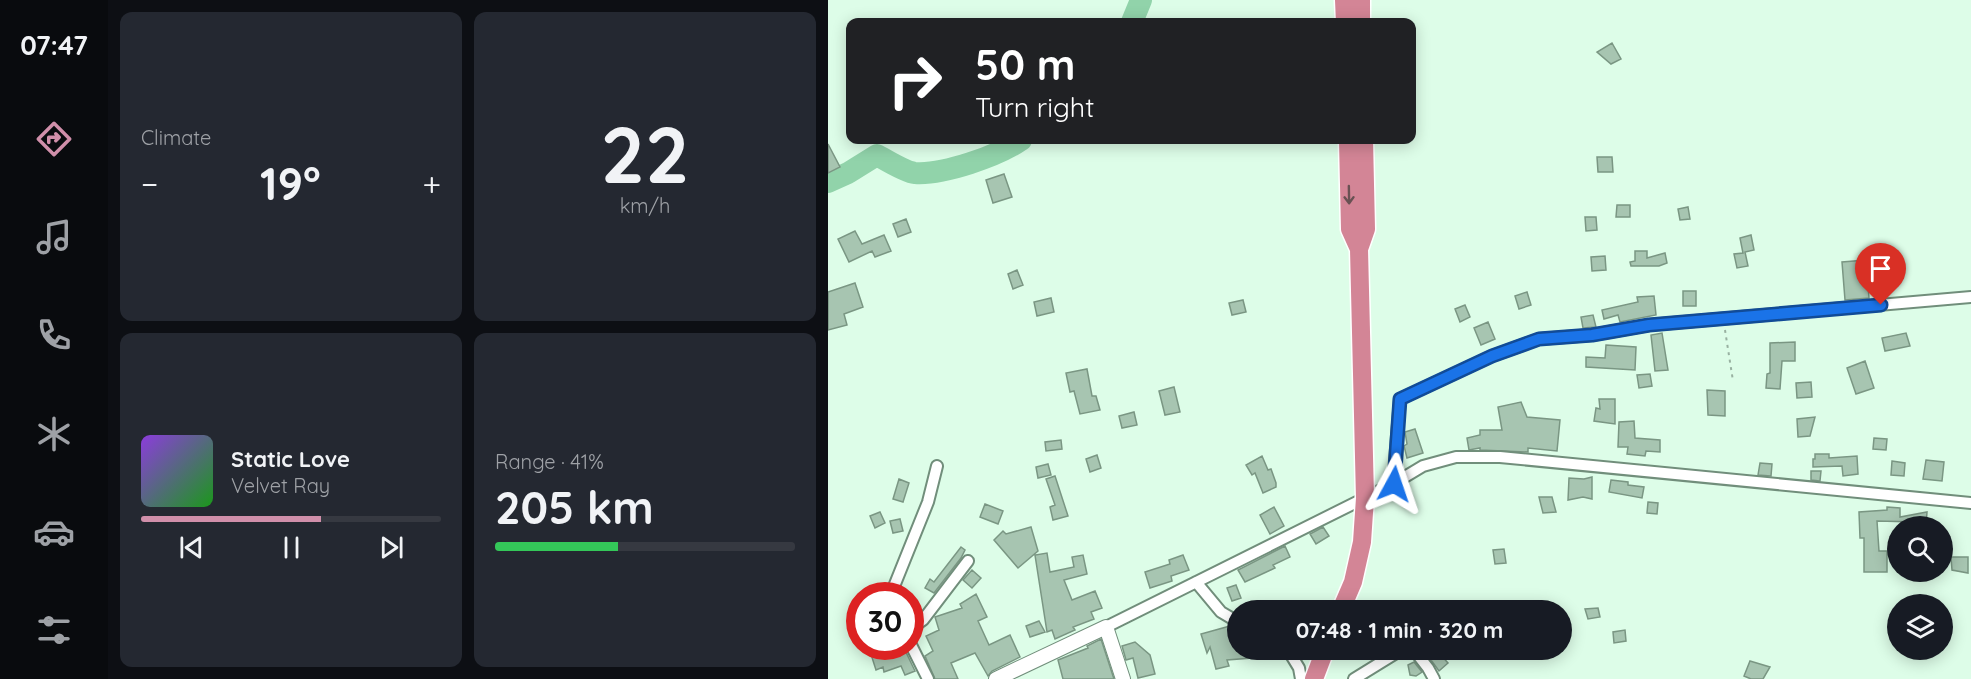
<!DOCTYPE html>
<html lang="en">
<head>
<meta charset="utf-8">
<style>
	:root { --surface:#171b24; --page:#242831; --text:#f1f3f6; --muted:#9ea1a6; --line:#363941; --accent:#d08faa }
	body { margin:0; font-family:Quicksand,sans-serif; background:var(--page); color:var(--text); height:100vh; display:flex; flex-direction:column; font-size:22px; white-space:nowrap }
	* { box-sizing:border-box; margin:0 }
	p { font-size:20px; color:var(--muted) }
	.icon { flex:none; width:33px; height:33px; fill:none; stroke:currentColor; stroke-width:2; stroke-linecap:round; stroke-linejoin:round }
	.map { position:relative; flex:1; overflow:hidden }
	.panel { display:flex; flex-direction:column; gap:12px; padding:12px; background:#0d0f14; width:720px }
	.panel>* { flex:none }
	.banner { position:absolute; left:18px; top:18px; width:570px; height:126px; border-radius:12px; box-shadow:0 3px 15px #0003; background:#202124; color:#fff; overflow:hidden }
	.tools { position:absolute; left:1059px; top:516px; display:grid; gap:12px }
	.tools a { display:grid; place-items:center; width:66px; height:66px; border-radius:50%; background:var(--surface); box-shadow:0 3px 15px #0003; font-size:30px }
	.speed { position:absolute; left:18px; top:582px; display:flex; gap:12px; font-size:30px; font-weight:700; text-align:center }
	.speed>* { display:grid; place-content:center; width:78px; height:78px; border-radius:50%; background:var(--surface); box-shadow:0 3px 15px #0003; line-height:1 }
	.speed .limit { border:9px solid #d22; background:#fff; color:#111 }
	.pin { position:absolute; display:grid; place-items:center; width:51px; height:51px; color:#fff; margin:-62px -26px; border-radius:50% 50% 50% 0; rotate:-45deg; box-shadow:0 0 6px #0007 }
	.pin .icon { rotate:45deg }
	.me { position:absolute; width:66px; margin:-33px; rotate:5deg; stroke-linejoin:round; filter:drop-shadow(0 0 4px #0008) }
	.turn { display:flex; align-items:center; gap:21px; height:126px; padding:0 30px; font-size:27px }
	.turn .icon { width:78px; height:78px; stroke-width:2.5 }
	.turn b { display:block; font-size:42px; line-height:51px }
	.big { font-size:45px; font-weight:800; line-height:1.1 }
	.panel .widget { flex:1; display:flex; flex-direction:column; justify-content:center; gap:9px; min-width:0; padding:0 21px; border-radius:12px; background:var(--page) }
	.panel .dial { align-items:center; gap:0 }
	.dial b { font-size:78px; line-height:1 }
	.song { display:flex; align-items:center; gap:18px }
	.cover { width:72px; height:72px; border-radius:9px; background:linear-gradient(135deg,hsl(270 70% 55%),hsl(120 70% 35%)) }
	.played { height:6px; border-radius:3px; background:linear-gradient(90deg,var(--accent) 60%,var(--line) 60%) }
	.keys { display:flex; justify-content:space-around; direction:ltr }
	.heat { display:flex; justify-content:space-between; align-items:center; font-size:33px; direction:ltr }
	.charge { height:9px; border-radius:4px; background:linear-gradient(90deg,#34c759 41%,var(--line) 0) }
	.panel .tiles { flex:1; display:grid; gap:12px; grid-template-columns:repeat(2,1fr) }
	.trip { position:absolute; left:399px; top:600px; width:345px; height:60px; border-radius:30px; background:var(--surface); box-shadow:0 3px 15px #0003; font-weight:800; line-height:60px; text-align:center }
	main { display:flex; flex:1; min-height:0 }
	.tab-bar { display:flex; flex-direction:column; width:108px; justify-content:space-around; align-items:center; background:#090b0e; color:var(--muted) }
	.tab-bar .icon { width:42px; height:42px }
	.tab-bar .active { color:var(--accent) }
	.tab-bar b { font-size:27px; color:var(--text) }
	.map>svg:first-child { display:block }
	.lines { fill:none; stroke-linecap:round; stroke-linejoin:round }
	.river { stroke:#91d3aa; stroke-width:22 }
	.building { fill:#a7c5b1; stroke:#7a9683; stroke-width:1.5 }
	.street-casing { stroke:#718e7b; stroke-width:14 }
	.secondary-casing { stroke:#718e7b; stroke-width:16 }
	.highway-casing { stroke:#fff; stroke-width:21 }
	.path { stroke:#98b1a1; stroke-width:2; stroke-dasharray:3 4.5; stroke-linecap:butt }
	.street { stroke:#fff; stroke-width:10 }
	.secondary { stroke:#fff; stroke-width:14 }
	.highway { stroke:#d38596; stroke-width:18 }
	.oneway { stroke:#695153 }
	.route-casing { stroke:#114b97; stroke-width:15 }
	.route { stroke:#1a73e8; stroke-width:10 }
</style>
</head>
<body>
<main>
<nav class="tab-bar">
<b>07:47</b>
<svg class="icon active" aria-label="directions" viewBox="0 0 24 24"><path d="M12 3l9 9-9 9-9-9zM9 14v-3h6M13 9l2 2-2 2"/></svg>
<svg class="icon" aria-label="music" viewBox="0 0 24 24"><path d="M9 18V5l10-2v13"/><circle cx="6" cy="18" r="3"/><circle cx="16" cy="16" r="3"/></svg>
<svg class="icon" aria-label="phone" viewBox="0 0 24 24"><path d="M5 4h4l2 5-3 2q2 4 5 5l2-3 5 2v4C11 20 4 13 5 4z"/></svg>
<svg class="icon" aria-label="climate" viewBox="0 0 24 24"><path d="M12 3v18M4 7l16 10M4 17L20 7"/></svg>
<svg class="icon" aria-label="car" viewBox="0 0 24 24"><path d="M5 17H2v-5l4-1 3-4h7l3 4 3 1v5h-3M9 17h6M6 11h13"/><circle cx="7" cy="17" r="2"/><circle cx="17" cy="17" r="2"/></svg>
<svg class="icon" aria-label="filters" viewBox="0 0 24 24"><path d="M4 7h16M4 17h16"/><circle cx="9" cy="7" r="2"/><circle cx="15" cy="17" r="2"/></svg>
</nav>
<section class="panel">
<div class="tiles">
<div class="widget"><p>Climate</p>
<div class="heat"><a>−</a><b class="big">19°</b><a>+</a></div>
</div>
<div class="widget dial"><b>22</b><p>km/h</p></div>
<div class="widget">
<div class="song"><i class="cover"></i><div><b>Static Love</b><p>Velvet Ray</p></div></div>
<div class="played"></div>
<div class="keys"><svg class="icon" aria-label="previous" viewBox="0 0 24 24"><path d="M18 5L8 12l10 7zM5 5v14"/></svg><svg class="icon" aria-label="pause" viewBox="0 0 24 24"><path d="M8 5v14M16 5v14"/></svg><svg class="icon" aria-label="next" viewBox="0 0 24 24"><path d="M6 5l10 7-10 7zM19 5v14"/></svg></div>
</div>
<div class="widget"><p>Range · 41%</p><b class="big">205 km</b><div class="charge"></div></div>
</div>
</section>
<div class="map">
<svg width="1143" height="679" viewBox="0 0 1143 679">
	<rect width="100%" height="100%" fill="#ddfde8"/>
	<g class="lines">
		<path class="river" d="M304,22L313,0
			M0,182L20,173L49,155C58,160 77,172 87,173C115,175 170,156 193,140"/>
	</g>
	<path class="building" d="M784,43L793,59L783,64L769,52Z
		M0,144L12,167L0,173Z
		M769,157H784L785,172H770Z
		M176,174L184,197L165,203L158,180Z
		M789,205H802V217H788Z
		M860,207L862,219L852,220L850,209Z
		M757,217H768L769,230L758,231Z
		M78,219L83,232L70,237L65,224Z
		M27,231L34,244L56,235L63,251L47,257L44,251L21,262L10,239Z
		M923,235L926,250L917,252L920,266L909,268L906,254L915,253L912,238Z
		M807,251H819V258L837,253L839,263L831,266H803L802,262L807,261Z
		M777,256L778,270L764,271L763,257Z
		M1038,260L1041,298L1017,300L1014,262Z
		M189,270L195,285L185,289L180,274Z
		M27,283L35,307L16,314L19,325L0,330V292Z
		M855,291H868V306H855Z
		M699,292L703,305L691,309L687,296Z
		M826,296L828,315L792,322L790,315L776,319L774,310L810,302L809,297Z
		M223,298L226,312L209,316L206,302Z
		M415,300L418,312L404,315L401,303Z
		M637,305L642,317L632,322L627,309Z
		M765,315L768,327L755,328L753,317Z
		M660,322L667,339L653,345L646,328Z
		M834,333L840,370L827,371L823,335Z
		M1078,333L1082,346L1057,351L1054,338Z
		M967,342V361H954L952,389L938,388L939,374L942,373V343Z
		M778,345L808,347L807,370L758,367V357L777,358Z
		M1037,361L1046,388L1028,394L1019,368Z
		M259,369L264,396H268L272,410L252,414L246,391L242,392L238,373Z
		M822,374L824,386L811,388L809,375Z
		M983,382L984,397L969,398L968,383Z
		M346,387L352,412L337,415L331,391Z
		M879,390L897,391V416L880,415Z
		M771,399H787V424L766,421L768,408L772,409Z
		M693,402L699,417L732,420L729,451L700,448V452L652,450V448L641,450L639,438L652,435V430H674L670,407Z
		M306,412L309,425L294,428L291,416Z
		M987,417L982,436L970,437L969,419Z
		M806,421L807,438L832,440V452L818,451L817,456L799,454L800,447H790L791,422Z
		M587,429L595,453L579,458L576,446L579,444L577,432Z
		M1046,438L1059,439L1058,450L1045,449Z
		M233,440L234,449L218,451L217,442Z
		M987,454H1001V458L1029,456L1030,474L1015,476L1014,466L985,467V459H987Z
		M269,455L273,468L262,472L258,459Z
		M434,456L440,470L443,469L448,483V487L435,493L427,473L424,475L418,465Z
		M1098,460L1116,462L1114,481L1095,479Z
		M1064,461L1077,463L1076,476L1063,475Z
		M932,463L944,464L943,476L930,475Z
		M220,464L223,475L210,478L208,467Z
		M983,471H993L992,481L983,480Z
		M227,476L240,516L225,520L222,507L227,505L218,479Z
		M764,477V499L755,497L740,500L741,478L756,479Z
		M71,479L81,483L75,502L65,499Z
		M783,480L800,482V485L816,487L814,498L781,492Z
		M711,497H724L728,512L715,513Z
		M820,502L830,503L829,514L819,513Z
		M157,504L175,511L170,524L152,517Z
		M446,507L456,526L442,534L432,515Z
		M1059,507L1072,508V517L1099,512L1098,526H1088V522L1049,521L1051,551H1059V572H1036V538H1032L1031,512L1059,510Z
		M52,512L57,523L47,528L42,516Z
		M72,519L75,531L65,533L62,521Z
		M203,527L210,551L190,568L166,540L175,531L178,534Z
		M495,527L501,536L488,544L482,534Z
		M457,546L462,557L445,565L447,568L417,582L410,570Z
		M133,547L137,550L133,558L106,593L97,588L102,579L106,582Z
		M676,549L678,563L667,564L665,550Z
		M219,553L222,572L246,567L244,557L255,555L259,574L236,580L244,600L267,591L274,608L263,612L266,619L245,627L247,630L227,639L224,630L219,632L207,555Z
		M355,555L361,570L343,576L344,581L322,588L317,572L342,564L341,560Z
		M1123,557H1140V573L1124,570Z
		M144,570L153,578L144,588L135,580Z
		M408,585L413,598L404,601L399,588Z
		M148,594L159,617L150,621L161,645L182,635L192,657L164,671L160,676L147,653L123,663L130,679H107L97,656L105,651L98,636L111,630L107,617L134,608L132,604Z
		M770,608L772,617L760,619L757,609Z
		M211,621L217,632L202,637L198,626Z
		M402,626L409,650H437V657L399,660L401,666L388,669L382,647L379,653L373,634Z
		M797,630L798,641L786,643L785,632Z
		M273,639L286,679H235L230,660L260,648L259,646Z
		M307,642L322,655L327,674L310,678L305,658L298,660L294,646Z
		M46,646H75L87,671L77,675L73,666L56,672L55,667L48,670L41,648Z
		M611,653L620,663L611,671L603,660Z
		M922,661L942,667L935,679H923L916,676Z
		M586,662L594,672L588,676L582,675L580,665Z"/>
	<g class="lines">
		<defs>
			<path id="street" d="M565,484L572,399L664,356L711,339L764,335L821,325L1143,297
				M368,582L393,612L410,622
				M66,596L65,589L100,502L109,466
				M278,627L565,484L595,466L628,457H672L1143,503
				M82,629L95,620L140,561
				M82,643L100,679
				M460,650L471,668L473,679
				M586,650L600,668L606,679
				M526,679L573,650"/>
			<path id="secondary" d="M168,679L278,627L295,679"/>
			<path id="highway" d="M516,0L517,22
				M533,0V22
				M520,140L522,229L531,249
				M513,610L525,582L534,542L537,498L531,249L538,229L536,140
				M486,679L497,650"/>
		</defs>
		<use href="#street" class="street-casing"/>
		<use href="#secondary" class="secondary-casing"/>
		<use href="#highway" class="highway-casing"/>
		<path class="path" d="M897,330L905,381"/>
		<use href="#street" class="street"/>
		<use href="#secondary" class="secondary"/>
		<use href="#highway" class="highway"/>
	</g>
	<defs><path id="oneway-shaft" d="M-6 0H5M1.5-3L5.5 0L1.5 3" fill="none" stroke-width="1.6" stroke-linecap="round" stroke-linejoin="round" transform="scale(1.5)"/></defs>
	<use class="oneway" href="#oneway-shaft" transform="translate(521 195) rotate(89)"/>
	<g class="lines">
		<defs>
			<path id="route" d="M566,484L572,399L664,356L711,339L764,335L821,325L1053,305"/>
		</defs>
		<use href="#route" class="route-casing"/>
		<use href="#route" class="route"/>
	</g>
</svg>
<div class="tools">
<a><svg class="icon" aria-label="search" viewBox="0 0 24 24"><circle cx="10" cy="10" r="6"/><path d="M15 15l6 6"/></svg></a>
<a><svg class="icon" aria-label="layers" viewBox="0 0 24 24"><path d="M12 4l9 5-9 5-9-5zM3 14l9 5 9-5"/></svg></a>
</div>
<div class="speed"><div class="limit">30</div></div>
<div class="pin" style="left:1053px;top:305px;background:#d93025"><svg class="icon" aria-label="arrive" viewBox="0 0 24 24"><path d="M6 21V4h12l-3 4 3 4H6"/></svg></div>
<svg class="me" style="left:566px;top:484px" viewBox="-20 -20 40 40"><path d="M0-17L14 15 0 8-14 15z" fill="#1a73e8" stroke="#fff" stroke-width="4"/></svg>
<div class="trip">07:48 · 1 min · 320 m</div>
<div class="banner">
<div class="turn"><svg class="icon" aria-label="right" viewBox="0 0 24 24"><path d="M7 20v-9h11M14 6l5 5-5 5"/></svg><div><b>50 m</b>Turn right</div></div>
</div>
</div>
</main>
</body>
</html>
